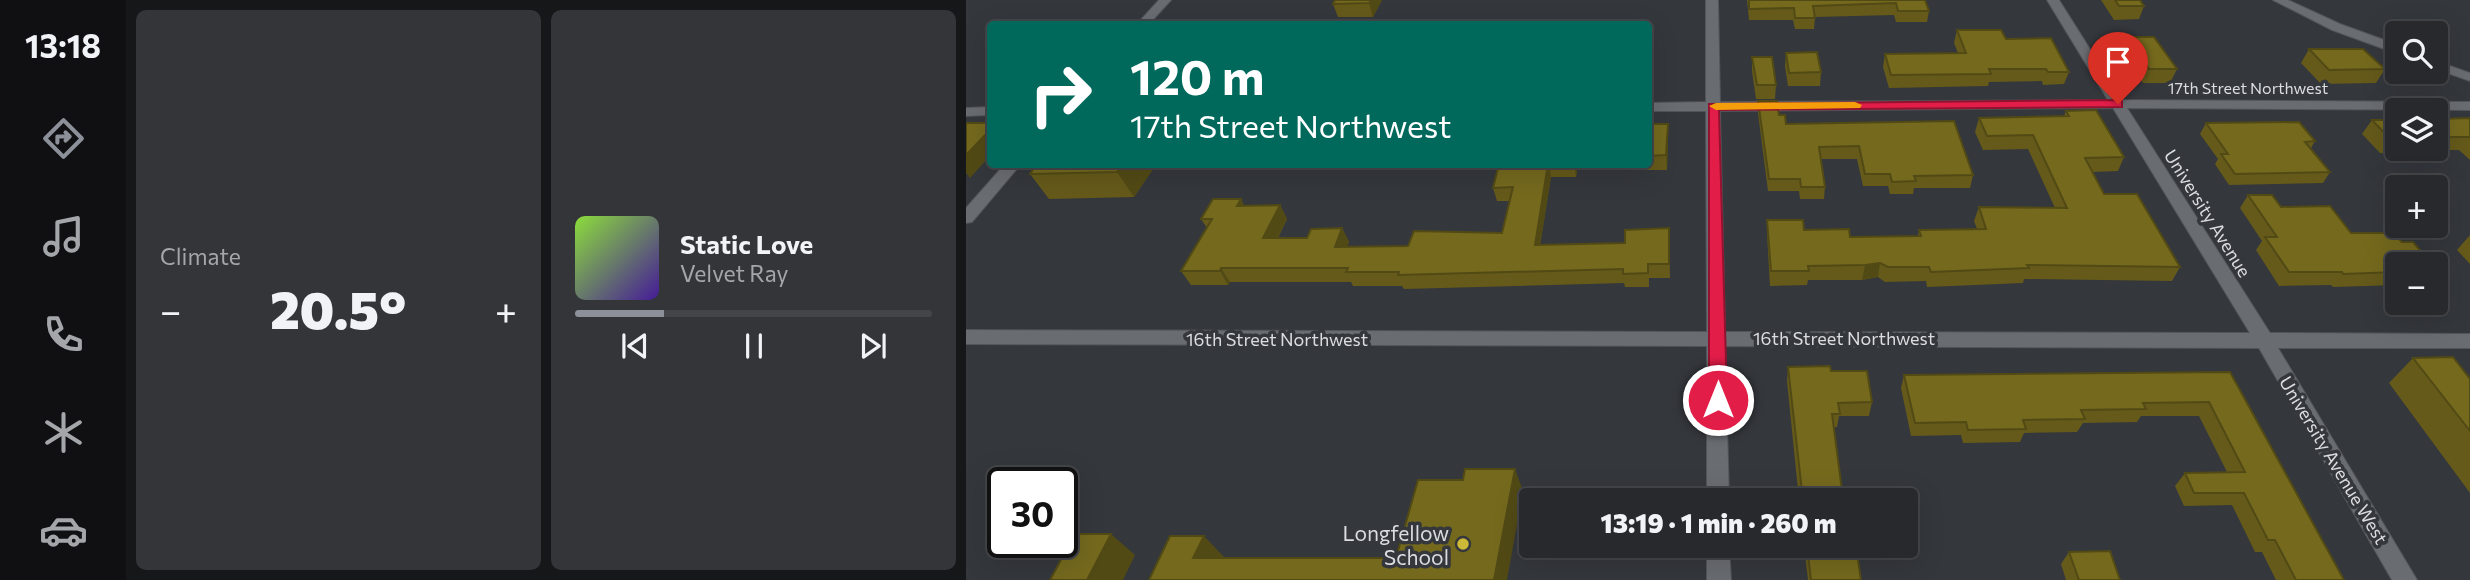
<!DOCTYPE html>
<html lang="en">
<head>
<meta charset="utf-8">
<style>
	:root { --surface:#27292d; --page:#333539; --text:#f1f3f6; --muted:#a4a6aa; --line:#434549; --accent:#8c9099 }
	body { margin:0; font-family:Commissioner,sans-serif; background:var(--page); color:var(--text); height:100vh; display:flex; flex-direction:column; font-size:26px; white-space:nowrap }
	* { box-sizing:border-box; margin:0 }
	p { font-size:23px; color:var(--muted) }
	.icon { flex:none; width:38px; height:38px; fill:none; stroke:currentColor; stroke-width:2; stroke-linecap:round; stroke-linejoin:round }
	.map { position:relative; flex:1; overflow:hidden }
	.sheet { display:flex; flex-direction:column; gap:10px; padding:10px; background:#151719; width:840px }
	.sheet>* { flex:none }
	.hud { position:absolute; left:21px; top:21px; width:665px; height:147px; border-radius:7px; box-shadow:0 7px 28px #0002,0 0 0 2px var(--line); background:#00695c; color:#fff; overflow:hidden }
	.buttons { position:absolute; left:1419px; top:21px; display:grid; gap:14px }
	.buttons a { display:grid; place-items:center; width:63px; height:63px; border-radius:7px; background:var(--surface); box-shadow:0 7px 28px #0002,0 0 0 2px var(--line); font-size:35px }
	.speed { position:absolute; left:21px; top:467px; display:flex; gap:14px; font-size:35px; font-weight:700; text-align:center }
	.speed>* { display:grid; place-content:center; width:91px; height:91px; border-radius:50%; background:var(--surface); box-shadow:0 7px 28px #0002,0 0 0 2px var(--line); line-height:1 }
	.speed .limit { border:4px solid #111; border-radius:10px; background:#fff; color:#111 }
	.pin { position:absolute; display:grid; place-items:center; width:60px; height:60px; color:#fff; margin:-72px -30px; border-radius:50% 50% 50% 0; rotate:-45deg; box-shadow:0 0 7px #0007 }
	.pin .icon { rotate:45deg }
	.me { position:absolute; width:77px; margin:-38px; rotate:0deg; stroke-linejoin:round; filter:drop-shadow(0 0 5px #0008) }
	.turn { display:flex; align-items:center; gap:24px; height:147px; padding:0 28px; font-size:32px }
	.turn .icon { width:91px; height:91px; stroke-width:2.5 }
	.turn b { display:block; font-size:49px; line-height:60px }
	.big { font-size:52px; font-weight:800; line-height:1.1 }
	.sheet .widget { flex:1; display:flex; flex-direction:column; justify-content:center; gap:10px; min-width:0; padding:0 24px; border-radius:10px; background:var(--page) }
	.song { display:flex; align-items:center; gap:21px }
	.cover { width:84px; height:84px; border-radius:10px; background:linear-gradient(135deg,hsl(90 70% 55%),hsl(260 70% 35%)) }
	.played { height:7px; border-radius:4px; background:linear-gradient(90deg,var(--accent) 25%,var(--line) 25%) }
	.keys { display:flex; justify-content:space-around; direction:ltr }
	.heat { display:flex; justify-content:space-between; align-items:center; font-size:38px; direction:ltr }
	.sheet .tiles { flex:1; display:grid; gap:10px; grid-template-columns:repeat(2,1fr) }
	.trip { position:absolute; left:553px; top:488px; width:399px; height:70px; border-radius:7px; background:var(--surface); box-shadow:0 7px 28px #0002,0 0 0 2px var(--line); font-weight:800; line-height:70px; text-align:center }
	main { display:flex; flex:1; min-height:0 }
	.tab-bar { display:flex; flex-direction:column; width:126px; justify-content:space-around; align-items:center; background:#101012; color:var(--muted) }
	.tab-bar .icon { width:49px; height:49px }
	.tab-bar .active { color:var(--accent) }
	.tab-bar b { font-size:32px; color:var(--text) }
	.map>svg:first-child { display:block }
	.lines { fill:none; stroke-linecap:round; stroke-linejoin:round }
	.minor-casing { stroke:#515458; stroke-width:2 }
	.minor { fill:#696c71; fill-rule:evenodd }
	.wall { fill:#655a1a }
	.shaded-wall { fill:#524a15 }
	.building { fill:#75691e; stroke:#524a15; stroke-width:2 }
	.route { fill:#e11d48; stroke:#92132f; stroke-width:2 }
	.slow { fill:#f59e0b }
	.poi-dot { fill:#cdb938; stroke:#34373c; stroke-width:2.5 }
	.labels { text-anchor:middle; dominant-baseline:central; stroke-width:7; stroke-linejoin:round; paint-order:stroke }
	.far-street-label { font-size:16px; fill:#dadcdf; stroke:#34373c }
	.street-label { font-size:18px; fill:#dadcdf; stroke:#34373c }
	.near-poi-label { font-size:21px; fill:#dadcdf; stroke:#34373c; text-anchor:end }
</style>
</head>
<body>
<main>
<nav class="tab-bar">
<b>13:18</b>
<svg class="icon active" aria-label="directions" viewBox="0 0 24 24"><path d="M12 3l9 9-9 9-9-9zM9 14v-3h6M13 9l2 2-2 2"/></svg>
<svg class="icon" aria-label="music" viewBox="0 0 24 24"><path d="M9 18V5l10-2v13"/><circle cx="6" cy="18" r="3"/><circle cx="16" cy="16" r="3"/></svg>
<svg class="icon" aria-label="phone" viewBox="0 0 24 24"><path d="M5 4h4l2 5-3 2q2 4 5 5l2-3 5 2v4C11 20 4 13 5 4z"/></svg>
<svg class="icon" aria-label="climate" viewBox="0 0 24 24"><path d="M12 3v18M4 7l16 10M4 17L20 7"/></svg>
<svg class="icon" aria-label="car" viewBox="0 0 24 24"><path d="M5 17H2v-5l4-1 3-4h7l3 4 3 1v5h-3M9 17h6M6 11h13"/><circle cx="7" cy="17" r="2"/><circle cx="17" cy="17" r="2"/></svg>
</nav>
<section class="sheet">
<div class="tiles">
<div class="widget"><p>Climate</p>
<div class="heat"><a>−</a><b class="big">20.5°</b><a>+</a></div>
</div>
<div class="widget">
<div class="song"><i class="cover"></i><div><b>Static Love</b><p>Velvet Ray</p></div></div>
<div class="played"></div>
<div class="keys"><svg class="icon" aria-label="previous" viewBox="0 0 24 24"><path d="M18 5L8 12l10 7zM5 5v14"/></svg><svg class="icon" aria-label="pause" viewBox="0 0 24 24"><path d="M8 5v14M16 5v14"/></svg><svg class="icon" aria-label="next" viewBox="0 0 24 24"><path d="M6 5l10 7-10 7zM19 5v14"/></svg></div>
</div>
</div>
</section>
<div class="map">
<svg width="1504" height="580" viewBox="0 0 1504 580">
	<rect width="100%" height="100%" fill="#34373c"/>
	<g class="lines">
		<defs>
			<path id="minor" d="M193,0H205L183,24H171Z
				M740,0H752L754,102L1142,100L1081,0H1093L1156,100L1504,102V110L1161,108L1304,333L1504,334V348H1312L1451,580H1426L1293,348L759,346L763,500H741V346L0,344V330L741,332L740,111H682V103L740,102ZM1147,108L1284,333L759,332L754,111Z
				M1307,0H1322L1374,24L1432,45V54L1366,30Z
				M1470,61L1504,73V81L1470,69Z
				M24,107V115L0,116V108Z
				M39,164H55L6,222L0,223V208Z
				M741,546H763L765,580H741Z"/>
		</defs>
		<use href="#minor" class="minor-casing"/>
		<use href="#minor" class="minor"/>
	</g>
	<path class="wall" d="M369,0H416L407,17H372L367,4Z
		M781,0H959L963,11L961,22H930L928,15L849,17L848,29H829L827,20H783Z
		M1135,0H1174L1178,6L1173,19L1148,20Z
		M991,30L1040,39L1103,72L1098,84L1077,85L1076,81L1023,82L1022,86L923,88L917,67L919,54L992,53L988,43Z
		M1162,37L1211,69L1204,83H1177L1156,51Z
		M1343,49L1419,69L1410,83L1355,84L1335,63Z
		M820,53L855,72L854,86H822L819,66Z
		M786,57L810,85L809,99H790L786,71Z
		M792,101L813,115L820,124L1007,175L1004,188H948L947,194H924L922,186H897L891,159H855L859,187L858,199H834L833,191H802L792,113Z
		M1100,111L1158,157L1152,171L1126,172L1138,194L1214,267L1206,281L1058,279L1057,283L961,287L960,281L919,282L912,277L896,280H842L841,285L804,286L801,234V220L838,230L884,237L952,236L953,230L1011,229L1008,221L1013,207L1089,208L1062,149L1017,150L1009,132L1013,118L1098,116Z
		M1504,118V160L1493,150H1447L1446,149H1470V119Z
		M1406,120H1432V149H1444L1441,153H1414L1396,134Z
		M1240,123L1349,141L1345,148L1364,172L1357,183L1263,185L1249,164L1252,159L1234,134Z
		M682,124L702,138L701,170H681V164H682Z
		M71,164H250L189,166L168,197L83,199L64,174Z
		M533,164H612L610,177H585L574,245L659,243L703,228L704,278H683V287H659L658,283L438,289L436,286H387L385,282H264L262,285H225L215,271L241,228L235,219L275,199L278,206L314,205L321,219L312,238H341L376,228L383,242L381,246H442L536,233L544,201H531L527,188Z
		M1282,195L1385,233L1432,264V285L1367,287L1365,285L1313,286L1290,250L1296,241L1274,208Z
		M1504,235V264L1491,250Z
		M1447,358L1504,379V493L1423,383Z
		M822,367L906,402L903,416H873L871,427H868L877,498L893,500H833L821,381Z
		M1264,372L1378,580H1310L1296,552H1289L1266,505L1218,506L1209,486L1219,473L1261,472L1233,416H1175L1171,422L1117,423L1111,432L1058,433L1054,442L997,443L995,435L945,436L935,388L938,375Z
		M838,546H897L895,553H891L895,580H842Z
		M1103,552L1154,580H1100L1095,564Z"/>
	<path class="shaded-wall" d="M405,0H416L407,17L403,3Z
		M702,124V138L701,170L700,155Z
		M24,130V156L4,178L0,173V155Z
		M156,164H188L189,166L168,197L151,172Z
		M583,164L585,177L572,259L569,245Z
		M608,164H612L610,177Z
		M275,199L282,213L271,206Z
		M314,205L321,219L304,252L297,238Z
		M376,228L383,242L376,260L369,247Z
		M914,263L912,277L896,280L899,265Z
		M255,268L264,282L262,285L254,271Z
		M549,469L557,491L541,580H528Z
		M145,534L169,555L157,580H121Z
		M238,536L258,557L249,578L227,558Z"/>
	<path class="building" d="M369,0H405L403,3L367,4Z
		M783,0H959L963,11H932L930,3L847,6L849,18H829L828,8L783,9Z
		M1149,0H1174L1178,6H1153Z
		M991,30H1035L1040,39L1085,38L1103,72H1082L1080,69H1023L1025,74L925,75L919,54L1000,53Z
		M1162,37H1188L1211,69H1183Z
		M1343,49H1397L1419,69L1363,70Z
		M851,52L855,72L823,73L820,53Z
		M786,57H806L810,85H791Z
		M792,101H811L813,115H819L820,124L988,121L1007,175L948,176L950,181L926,182L924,174H899L893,146L853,147L859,187H835L834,179H803Z
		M1130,110L1158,157L1119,158L1138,194H1171L1214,267L1061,265L1063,268L965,272L963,267H922L914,263L899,265L842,266L843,271H805L801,220H837L838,230L883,229L884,237L955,236L953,230L1020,229L1013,207L1101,208L1067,135L1021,136L1013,118L1103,116L1100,111Z
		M1504,118V137H1470V119Z
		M1406,120H1432V139H1424Z
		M1333,122L1349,141L1339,142L1364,172L1269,174L1255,154H1262L1240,123Z
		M0,123H24V130L0,155Z
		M682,124H702L700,155L682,156Z
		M71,164H156L151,172L64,174Z
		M533,164H582L569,245L659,243V230L703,228V264H682V273L657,274V269L432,275L433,272H380L382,268H255L254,271H215L246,219H235L247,199H275L271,206L314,205L297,238H341L345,229L376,228L369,247L442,246L448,231L536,233L547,187L527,188Z
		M1282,195H1306L1315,207L1364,206L1385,233H1427L1436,242H1447L1466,264H1432V272L1377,274L1376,272H1323L1299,237H1311Z
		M1487,357L1504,379V431L1447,358Z
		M864,366L865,371H901L906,402L872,403L874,414H866L877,498H892L893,500H837L822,367Z
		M1264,372L1378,580H1330L1309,540H1302L1278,493H1228L1219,473L1279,472L1243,402L1177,403L1180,409L1115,410L1119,419L1057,420L1060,429L1002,430L1000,422L949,423L938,375Z
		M499,469H549L528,580H183L204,536H238L227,558H430L452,480H497Z
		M109,534H145L121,580H84Z
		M841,546H890L895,580H845Z
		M1144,551L1154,580H1113L1103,552Z"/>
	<path class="route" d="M1152,100L1156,101V107L753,110L761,400L759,405L752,407L746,405L743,400V104Z"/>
	<path class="slow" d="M889,102L896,105L894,108L750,110L743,106L750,103Z"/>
	<circle class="poi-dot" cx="497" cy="544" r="7"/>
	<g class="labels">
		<g class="far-street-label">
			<text x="1282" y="87">17th Street Northwest</text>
		</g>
		<g class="street-label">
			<text transform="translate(1242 213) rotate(58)">University Avenue</text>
			<text x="878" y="338">16th Street Northwest</text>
			<text x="311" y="339">16th Street Northwest</text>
			<text transform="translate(1368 460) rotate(59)">University Avenue West</text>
		</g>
		<g class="near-poi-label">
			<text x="483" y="532">Longfellow<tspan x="483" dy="24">School</tspan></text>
		</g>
	</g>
</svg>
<div class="buttons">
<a><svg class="icon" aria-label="search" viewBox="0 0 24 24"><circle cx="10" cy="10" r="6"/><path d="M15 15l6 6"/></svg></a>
<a><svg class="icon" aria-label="layers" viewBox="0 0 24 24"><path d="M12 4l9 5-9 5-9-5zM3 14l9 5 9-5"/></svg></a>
<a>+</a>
<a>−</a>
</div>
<div class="speed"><div class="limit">30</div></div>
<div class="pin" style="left:1152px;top:104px;background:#d93025"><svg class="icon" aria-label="arrive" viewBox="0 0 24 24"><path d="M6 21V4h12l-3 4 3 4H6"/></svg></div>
<svg class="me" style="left:752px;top:400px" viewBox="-20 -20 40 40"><circle r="17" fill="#e11d48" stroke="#fff" stroke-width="3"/><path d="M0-11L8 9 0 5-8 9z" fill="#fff"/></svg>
<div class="trip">13:19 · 1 min · 260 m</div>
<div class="hud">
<div class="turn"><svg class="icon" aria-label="right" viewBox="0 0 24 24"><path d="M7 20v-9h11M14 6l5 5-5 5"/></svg><div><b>120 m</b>17th Street Northwest</div></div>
</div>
</div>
</main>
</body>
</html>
